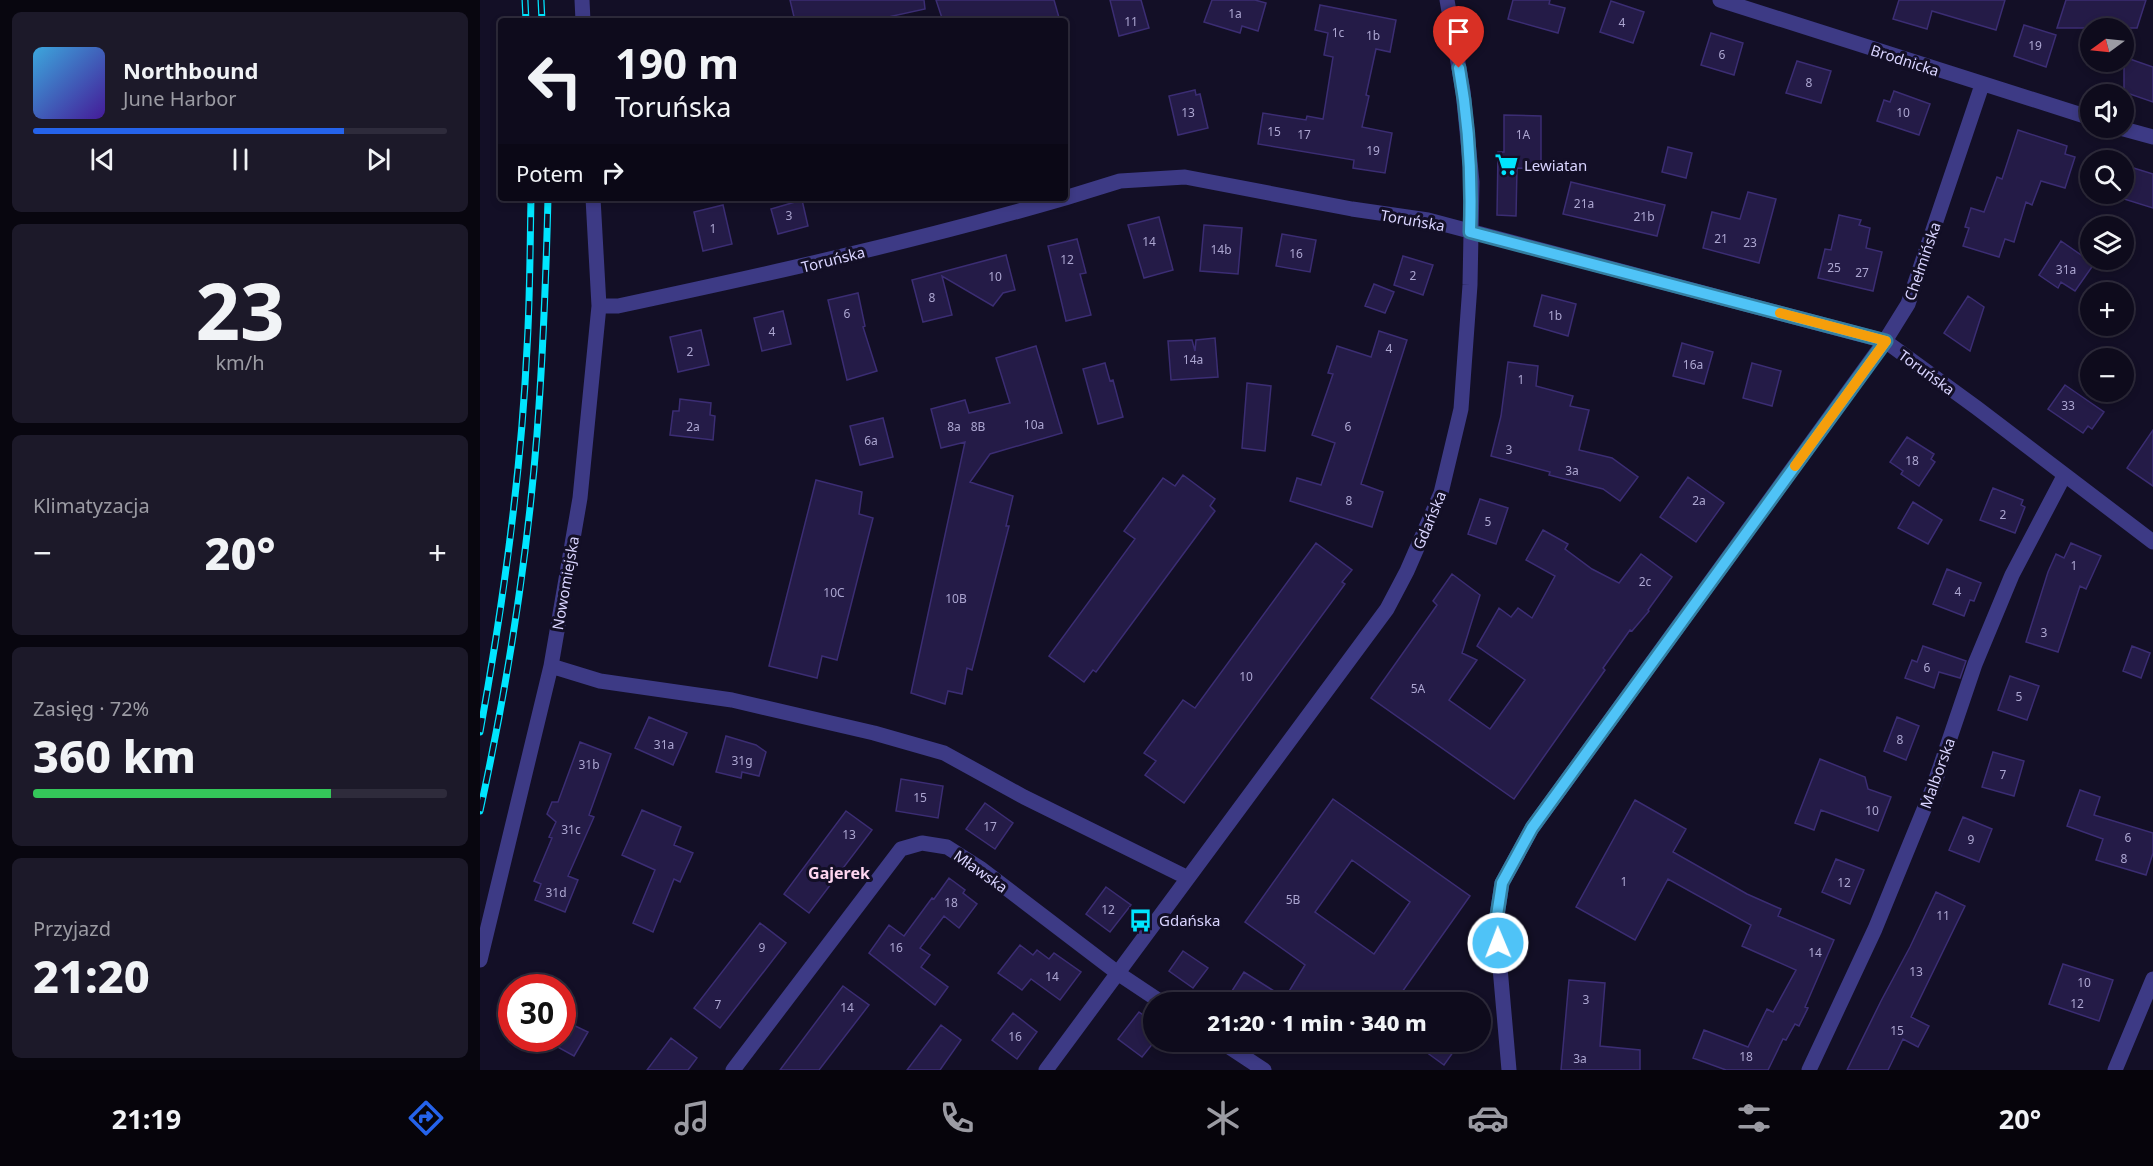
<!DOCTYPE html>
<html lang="pl">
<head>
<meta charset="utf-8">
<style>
	:root { --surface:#0e0b1c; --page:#1c1929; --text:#f1f3f6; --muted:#9b9ba3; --line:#2e2b3b; --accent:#2563eb }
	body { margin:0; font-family:"Noto Sans",sans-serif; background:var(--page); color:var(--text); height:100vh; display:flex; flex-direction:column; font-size:22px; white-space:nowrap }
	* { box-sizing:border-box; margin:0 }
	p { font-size:20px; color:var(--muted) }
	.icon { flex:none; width:33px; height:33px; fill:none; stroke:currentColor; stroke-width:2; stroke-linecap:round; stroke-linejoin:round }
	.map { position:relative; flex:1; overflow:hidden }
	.sheet { display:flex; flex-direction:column; gap:12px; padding:12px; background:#08060f; width:480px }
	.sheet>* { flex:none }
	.hud { position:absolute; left:18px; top:18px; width:570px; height:183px; border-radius:6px; box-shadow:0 3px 9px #0003,0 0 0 2px var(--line); background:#0e0b1c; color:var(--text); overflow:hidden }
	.needle { width:39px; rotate:255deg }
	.tools { position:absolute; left:1600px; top:18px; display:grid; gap:12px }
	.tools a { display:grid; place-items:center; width:54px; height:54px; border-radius:50%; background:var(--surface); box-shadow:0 3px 9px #0003,0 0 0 2px var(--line); font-size:30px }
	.speed { position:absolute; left:18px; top:974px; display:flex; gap:12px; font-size:30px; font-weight:700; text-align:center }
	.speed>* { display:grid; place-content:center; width:78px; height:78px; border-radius:50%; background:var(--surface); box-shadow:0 3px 9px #0003,0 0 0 2px var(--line); line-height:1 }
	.speed .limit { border:9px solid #d22; background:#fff; color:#111 }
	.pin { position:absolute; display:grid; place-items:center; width:51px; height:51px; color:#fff; margin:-62px -26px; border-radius:50% 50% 50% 0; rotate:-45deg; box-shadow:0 0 6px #0007 }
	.pin .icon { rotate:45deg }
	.me { position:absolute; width:66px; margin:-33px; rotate:359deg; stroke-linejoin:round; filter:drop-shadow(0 0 4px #0008) }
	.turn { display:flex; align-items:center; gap:21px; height:126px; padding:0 18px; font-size:27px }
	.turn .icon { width:78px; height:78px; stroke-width:2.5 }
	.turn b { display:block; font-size:42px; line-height:51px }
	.then { display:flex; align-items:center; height:57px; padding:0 18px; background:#0003; gap:12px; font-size:22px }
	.big { font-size:45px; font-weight:800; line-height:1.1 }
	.sheet .tile { flex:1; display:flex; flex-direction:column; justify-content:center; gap:9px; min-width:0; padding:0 21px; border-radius:9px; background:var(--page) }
	.sheet .dial { align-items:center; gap:0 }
	.dial b { font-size:78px; line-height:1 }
	.song { display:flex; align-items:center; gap:18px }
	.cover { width:72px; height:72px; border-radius:9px; background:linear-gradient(135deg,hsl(200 70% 55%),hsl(260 70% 35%)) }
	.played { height:6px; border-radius:3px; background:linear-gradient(90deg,var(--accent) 75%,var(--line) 75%) }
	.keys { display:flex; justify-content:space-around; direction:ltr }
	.heat { display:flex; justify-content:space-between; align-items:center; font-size:33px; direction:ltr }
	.charge { height:9px; border-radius:4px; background:linear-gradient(90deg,#34c759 72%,var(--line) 0) }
	.trip { position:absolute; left:663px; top:992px; width:348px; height:60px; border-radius:30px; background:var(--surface); box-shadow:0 3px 9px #0003,0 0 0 2px var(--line); font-weight:800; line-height:60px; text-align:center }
	.tab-bar { display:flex; height:96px; justify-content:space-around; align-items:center; background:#06040b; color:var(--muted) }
	.tab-bar .icon { width:42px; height:42px }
	.tab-bar .selected { color:var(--accent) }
	.tab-bar b { font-size:27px; color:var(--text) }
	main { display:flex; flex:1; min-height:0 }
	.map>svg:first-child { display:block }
	.building { fill:#241b47; stroke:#3b2d73; stroke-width:1.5; fill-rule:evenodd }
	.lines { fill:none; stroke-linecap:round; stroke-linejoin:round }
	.minor { stroke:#3d3a85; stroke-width:15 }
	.rail-casing { stroke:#00e5ff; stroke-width:7 }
	.rail { stroke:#130f26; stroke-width:4.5; stroke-dasharray:14; stroke-linecap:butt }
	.route-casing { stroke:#337fa1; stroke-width:15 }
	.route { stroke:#4fc3f7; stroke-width:10 }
	.slow { stroke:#f59e0b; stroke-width:10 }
	.labels { text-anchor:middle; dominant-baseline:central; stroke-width:6; stroke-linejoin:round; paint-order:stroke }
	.number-label { font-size:12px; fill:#aca6d1 }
	.street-label { font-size:15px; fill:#d9d4ff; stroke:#130f26 }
	.poi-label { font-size:15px; fill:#d9d4ff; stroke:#130f26; text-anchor:start }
	.neighbourhood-label { font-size:16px; font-weight:bold; fill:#ffd6f0; stroke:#130f26 }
</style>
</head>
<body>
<main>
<section class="sheet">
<div class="tile">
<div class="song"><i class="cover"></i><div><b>Northbound</b><p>June Harbor</p></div></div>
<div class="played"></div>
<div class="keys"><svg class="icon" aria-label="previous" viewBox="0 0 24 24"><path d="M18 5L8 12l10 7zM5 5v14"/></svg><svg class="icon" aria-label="pause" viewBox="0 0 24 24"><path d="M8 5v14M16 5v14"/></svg><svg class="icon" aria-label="next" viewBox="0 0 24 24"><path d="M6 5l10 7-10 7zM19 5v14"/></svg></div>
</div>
<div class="tile dial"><b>23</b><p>km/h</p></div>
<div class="tile"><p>Klimatyzacja</p>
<div class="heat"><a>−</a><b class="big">20°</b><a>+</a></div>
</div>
<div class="tile"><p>Zasięg · 72%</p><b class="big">360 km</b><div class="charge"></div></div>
<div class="tile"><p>Przyjazd</p><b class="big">21:20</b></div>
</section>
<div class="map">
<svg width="1673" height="1070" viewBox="0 0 1673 1070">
	<rect width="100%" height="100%" fill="#130f26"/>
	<path class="building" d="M310,0H444L445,9L390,21H315Z
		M456,0H574L580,21H463Z
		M630,0H661L669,28L639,36Z
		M732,0H775L786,3L778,31L762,26L760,33L724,22Z
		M1033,0H1070L1069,4L1085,8L1078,33L1028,19Z
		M1419,0H1525L1516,30L1452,11L1447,29L1413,19Z
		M1586,0H1666L1657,28H1577Z
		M1131,1L1164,12L1153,43L1120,32Z
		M840,5L916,20L910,52L896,49L886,95L889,96L882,127L912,133L905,173L873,168L874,160L778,144L783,113L826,120L827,116L843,119L853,57L844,55L848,33L835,30Z
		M1544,25L1576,35L1566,67L1534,56Z
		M1231,33L1263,43L1254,75L1221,65Z
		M1644,57L1673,67V102L1644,92Z
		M1317,61L1351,71L1341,103L1306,93Z
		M715,90L716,95L720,94L728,128L698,135L689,96Z
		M1414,91L1450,104L1439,135L1397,121L1404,100L1410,102Z
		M1024,115L1061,116V169L1037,168L1036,216L1017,215L1018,152H1024Z
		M1538,130L1587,146L1585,154L1595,157L1585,188L1561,181L1552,205L1546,202L1534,242L1525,239L1519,257L1483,246L1489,228L1485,227L1491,208L1504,212L1517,177L1522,179Z
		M1188,147L1212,153L1206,178L1182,172Z
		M1644,165L1673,174V208L1644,199Z
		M1091,182L1185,205L1177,236L1083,214Z
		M1268,192L1296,199L1279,263L1223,248L1232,212L1260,219Z
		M322,200L328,226L298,234L291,209Z
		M243,205L252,244L223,251L214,212Z
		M1359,215L1381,220L1379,225L1390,228L1386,248L1402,252L1393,291L1338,278L1345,249L1351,250Z
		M679,217L693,270L664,278L648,225Z
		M724,225L762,228L758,274L720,271Z
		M802,234L836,240L830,272L796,266Z
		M597,239L606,273L600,274L611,315L586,321L568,246Z
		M1581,241L1614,264L1595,291L1581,282L1578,288L1559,275Z
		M526,255L535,290L523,293L513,306L462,276L472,315L443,322L432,280Z
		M923,256L953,265L943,295L914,285Z
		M894,284L914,292L905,313L885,306Z
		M378,293L385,326L383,327L397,371L367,380L348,300Z
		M1062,295L1096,304L1088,336L1054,326Z
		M1488,296L1504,307L1490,351L1464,333Z
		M303,311L311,344L282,351L274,318Z
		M221,330L229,365L198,372L190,337Z
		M899,331L927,340L881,484L903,492L892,527L810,501L817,478L841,485L855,443L832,435L853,374L848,373L857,346L891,357Z
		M735,338L738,377L691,380L688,341L712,340L715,351L716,340Z
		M1202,343L1233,352L1224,384L1193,376Z
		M556,346L582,433L510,454L490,482L533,496L526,526H529L492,670L487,668L482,694L468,691L465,704L431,693L485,442L461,448L451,409L485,400L489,413L530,403L516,358Z
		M1028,362L1058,366L1056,386L1093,396L1090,406L1109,410L1099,450L1132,458L1158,477L1140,501L1123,489L1069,475L1070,472L1011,456L1021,416Z
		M625,363L630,381L633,380L643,417L618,424L603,369Z
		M1272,363L1301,371L1292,406L1263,398Z
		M767,383L791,386L785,451L762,448Z
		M1585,385L1624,412L1612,429L1608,426L1603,433L1568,409Z
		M200,399L231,403L230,415L235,416L233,440L190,435L193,411H199Z
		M403,418L413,457L380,465L370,426Z
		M1673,430V486L1647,468Z
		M1427,437L1454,454L1451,459L1455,462L1439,486L1421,474L1423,471L1410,462Z
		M703,475L735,499L730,506L735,511L616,672L613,670L604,682L569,656L655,539L644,531L683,478L695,486Z
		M1208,477L1244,503L1216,542L1180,517Z
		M336,480L382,492L379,514L393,518L357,660L342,656L337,678L289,666Z
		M1513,488L1543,500L1541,505L1545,507L1535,533L1500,520Z
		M1000,499L1028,508L1016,544L988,534Z
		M1433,502L1462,520L1448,544L1418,528Z
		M1063,530L1088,544L1085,549L1112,569L1139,583L1161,554L1192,577L1168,610L1169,611L1152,631L1150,630L1123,668L1125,670L1034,799L891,698L957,605L953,601L972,574L1000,595L982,653L997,660L969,700L1010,729L1045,680L997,646L1019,608L1031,617L1038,608L1052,618L1075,576L1046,560Z
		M836,543L872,570L862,582L865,584L704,803L665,775L676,761L664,753L703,700L715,708Z
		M1591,543L1621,556L1606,589L1600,586L1578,652L1546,642L1568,572L1576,554L1584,558Z
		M1467,569L1501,583L1494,601L1490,600L1484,616L1453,604Z
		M1443,646L1486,661L1480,678L1459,672L1454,688L1425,678L1432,660L1437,662Z
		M1652,646L1670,653L1661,678L1643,671Z
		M1530,676L1559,686L1547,720L1518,710Z
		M169,717L207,733L193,765L155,748Z
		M1417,717L1439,726L1426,760L1404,751Z
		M246,736L276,745L286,752L279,776L262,772L261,778L236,772Z
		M100,742L131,754L109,815L114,817L88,876L98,880L85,912L55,900L61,884L54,881L72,838L69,837L76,822L67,814L72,802H78Z
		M1513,752L1544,761L1534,796L1502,787Z
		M1340,759L1385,777L1388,789L1411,797L1398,831L1341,810L1334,830L1315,823Z
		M421,779L463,786L458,818L416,811Z
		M1600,790L1620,797L1614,815L1673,833V853L1666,875L1616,860L1623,839L1587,826Z
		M853,799L990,896L915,1002H762L750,994L764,972L805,998L825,965L765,922ZM872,860L930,902L894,954L835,912Z
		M1155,800L1206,829L1193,852L1267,894L1301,909L1298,916L1354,940L1325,1007L1328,1008L1319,1026L1315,1024L1306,1040L1303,1039L1288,1070H1246L1213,1058L1224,1030L1268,1047L1287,1009L1293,1012L1316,970L1262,946L1271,925L1188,879L1155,940L1096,907Z
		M505,803L533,823L515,849L486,829Z
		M162,810L201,827L194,845L213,853L200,882L194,879L173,932L153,923L175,870L142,855Z
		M366,811L392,830L329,913L304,894Z
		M1483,817L1512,829L1499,862L1469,850Z
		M1356,859L1384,870L1370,904L1342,892Z
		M469,878L485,890L483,893L497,904L479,928L464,916L440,948L450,955L441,967L468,987L455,1005L389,953L409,925L424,936L452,898L454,899Z
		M626,887L651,905L630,932L606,914Z
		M1456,892L1485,906L1431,1017L1449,1026L1438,1047L1423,1039L1408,1070H1367L1401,1001L1430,947Z
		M280,923L306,943L240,1028L214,1008Z
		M540,945L553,955L557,950L569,959L574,953L601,972L580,1000L551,979L542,990L518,973Z
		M703,951L728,968L713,988L689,971Z
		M1583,964L1633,980L1619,1021L1569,1004Z
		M1089,980L1125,983L1120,1046L1160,1050V1070H1081Z
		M363,986L389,1005L339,1070H300Z
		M659,1012L674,1023V1042L662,1057L638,1039Z
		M533,1013L557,1032L537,1059L512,1040Z
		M87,1022L108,1032L94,1056L74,1045L78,1038H82V1030Z
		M461,1025L481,1040L460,1070H427Z
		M191,1038L217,1058L208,1070H167Z
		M931,1041H981L964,1065Z"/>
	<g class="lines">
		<path class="minor" d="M102,0L103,21
			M1240,0L1611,118
			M1640,128L1673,137
			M585,198L640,181L705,177L872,209L948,220L1405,341L1497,408L1673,542
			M119,306H138C288,274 437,241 585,198
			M71,666L120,681L252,700L394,733L464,753L544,797L708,878
			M0,960L71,666L100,498L119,306L113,198
			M740,1041L784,1070
			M253,1070L421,849L442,843L467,847L500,868L639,974L681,1002
			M566,1070L907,609L927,571L961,493L981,409L990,285L992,182L983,91L967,0
			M1029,1070L1016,922L1022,883L1052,828L1405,341L1428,304L1502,85
			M1329,1070L1395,929L1454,785L1495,664L1532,575L1584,476
			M1635,1070L1673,979"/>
		<defs>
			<path id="rail" d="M45,0L46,21
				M61,0L62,21
				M0,732C23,605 41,477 47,348C50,298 50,248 51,198
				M0,811C27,687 47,561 57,434C63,355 66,277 68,198"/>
		</defs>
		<use href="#rail" class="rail-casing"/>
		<use href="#rail" class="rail"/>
	</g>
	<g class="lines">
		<defs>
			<path id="route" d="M979,68C989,123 992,177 990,232L1406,341L1052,828L1022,883L1016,922L1018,943"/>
		</defs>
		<use href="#route" class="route-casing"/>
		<use href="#route" class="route"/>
		<path class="slow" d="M1300,313L1406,341L1315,466"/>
	</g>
	<defs>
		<symbol id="supermarket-bare" viewBox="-9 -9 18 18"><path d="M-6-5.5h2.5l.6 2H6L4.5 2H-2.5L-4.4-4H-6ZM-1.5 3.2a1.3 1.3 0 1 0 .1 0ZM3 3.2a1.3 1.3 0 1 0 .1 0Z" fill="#00e5ff" stroke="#130f26" stroke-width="2.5" paint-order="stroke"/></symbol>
		<symbol id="bus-bare" viewBox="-9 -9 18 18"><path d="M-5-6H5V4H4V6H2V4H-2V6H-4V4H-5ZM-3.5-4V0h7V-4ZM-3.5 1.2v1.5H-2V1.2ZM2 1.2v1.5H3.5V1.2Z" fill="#00e5ff" stroke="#130f26" stroke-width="2.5" paint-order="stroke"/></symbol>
	</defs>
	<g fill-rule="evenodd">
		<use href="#supermarket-bare" x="1010" y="148" width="33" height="33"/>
		<use href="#bus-bare" x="644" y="904" width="33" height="33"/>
	</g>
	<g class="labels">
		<g class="number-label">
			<text x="755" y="13">1a</text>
			<text x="651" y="21">11</text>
			<text x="1142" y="22">4</text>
			<text x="858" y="32">1c</text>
			<text x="893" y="35">1b</text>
			<text x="1555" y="45">19</text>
			<text x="1242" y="54">6</text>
			<text x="1329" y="82">8</text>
			<text x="708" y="112">13</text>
			<text x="1423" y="112">10</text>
			<text x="794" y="131">15</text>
			<text x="824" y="134">17</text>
			<text x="1043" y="134">1A</text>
			<text x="893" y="150">19</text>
			<text x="1104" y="203">21a</text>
			<text x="309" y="215">3</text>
			<text x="1164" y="216">21b</text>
			<text x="233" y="228">1</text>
			<text x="1241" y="238">21</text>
			<text x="669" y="241">14</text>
			<text x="1270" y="242">23</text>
			<text x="741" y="249">14b</text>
			<text x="816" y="253">16</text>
			<text x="587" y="259">12</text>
			<text x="1354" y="267">25</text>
			<text x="1586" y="269">31a</text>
			<text x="1382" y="272">27</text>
			<text x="933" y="275">2</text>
			<text x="515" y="276">10</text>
			<text x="452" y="297">8</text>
			<text x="367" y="313">6</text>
			<text x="1075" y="315">1b</text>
			<text x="292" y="331">4</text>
			<text x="909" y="348">4</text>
			<text x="210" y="351">2</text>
			<text x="713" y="359">14a</text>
			<text x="1213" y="364">16a</text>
			<text x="1041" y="379">1</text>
			<text x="1588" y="405">33</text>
			<text x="554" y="424">10a</text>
			<text x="213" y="426">2a</text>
			<text x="474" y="426">8a</text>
			<text x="498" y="426">8B</text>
			<text x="868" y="426">6</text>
			<text x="391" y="440">6a</text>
			<text x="1029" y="449">3</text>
			<text x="1432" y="460">18</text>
			<text x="1092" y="470">3a</text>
			<text x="869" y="500">8</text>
			<text x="1219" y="500">2a</text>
			<text x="1523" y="514">2</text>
			<text x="1008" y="521">5</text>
			<text x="1594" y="565">1</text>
			<text x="1165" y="581">2c</text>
			<text x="1478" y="591">4</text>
			<text x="354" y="592">10C</text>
			<text x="476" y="598">10B</text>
			<text x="1564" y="632">3</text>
			<text x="1447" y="667">6</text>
			<text x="766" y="676">10</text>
			<text x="938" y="688">5A</text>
			<text x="1539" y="696">5</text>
			<text x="1420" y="739">8</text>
			<text x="184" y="744">31a</text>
			<text x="262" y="760">31g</text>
			<text x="109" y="764">31b</text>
			<text x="1523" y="774">7</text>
			<text x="440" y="797">15</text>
			<text x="1392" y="810">10</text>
			<text x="510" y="826">17</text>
			<text x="91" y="829">31c</text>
			<text x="369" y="834">13</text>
			<text x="1648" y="837">6</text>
			<text x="1491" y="839">9</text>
			<text x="1644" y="858">8</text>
			<text x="1144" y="881">1</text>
			<text x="1364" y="882">12</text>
			<text x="76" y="892">31d</text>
			<text x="813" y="899">5B</text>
			<text x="471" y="902">18</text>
			<text x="628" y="909">12</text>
			<text x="1463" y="915">11</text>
			<text x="282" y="947">9</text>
			<text x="416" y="947">16</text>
			<text x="1335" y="952">14</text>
			<text x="1436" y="971">13</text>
			<text x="572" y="976">14</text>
			<text x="1604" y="982">10</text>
			<text x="1106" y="999">3</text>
			<text x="1597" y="1003">12</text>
			<text x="238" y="1004">7</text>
			<text x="367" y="1007">14</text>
			<text x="1417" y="1030">15</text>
			<text x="535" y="1036">16</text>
			<text x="1266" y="1056">18</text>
			<text x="1100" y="1058">3a</text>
		</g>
		<g class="street-label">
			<text transform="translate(1425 60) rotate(18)">Brodnicka</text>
			<text transform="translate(933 220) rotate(10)">Toruńska</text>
			<text transform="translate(353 259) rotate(-14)">Toruńska</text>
			<text transform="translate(1442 261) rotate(-71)">Chełmińska</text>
			<text transform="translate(1447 372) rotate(36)">Toruńska</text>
			<text transform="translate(949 520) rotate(-67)">Gdańska</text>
			<text transform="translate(85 583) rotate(-80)">Nowomiejska</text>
			<text transform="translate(1457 773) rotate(-70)">Malborska</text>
			<text transform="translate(501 871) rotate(35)">Mławska</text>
		</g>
		<g class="poi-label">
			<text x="1044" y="165">Lewiatan</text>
			<text x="679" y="920">Gdańska</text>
		</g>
		<g class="neighbourhood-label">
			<text x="359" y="873">Gajerek</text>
		</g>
	</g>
</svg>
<div class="tools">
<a><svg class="needle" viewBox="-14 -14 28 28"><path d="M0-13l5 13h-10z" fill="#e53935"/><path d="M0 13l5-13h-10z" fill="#9b9ba3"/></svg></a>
<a><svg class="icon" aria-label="sound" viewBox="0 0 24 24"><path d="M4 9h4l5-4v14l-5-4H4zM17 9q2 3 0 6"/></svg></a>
<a><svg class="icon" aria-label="search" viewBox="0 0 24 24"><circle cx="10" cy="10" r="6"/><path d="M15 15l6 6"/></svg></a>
<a><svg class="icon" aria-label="layers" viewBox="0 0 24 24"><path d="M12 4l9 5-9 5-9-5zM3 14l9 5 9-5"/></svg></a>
<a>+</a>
<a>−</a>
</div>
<div class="speed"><div class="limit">30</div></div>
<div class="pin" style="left:979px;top:68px;background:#d93025"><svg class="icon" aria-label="arrive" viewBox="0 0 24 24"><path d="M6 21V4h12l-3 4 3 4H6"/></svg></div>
<svg class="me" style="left:1018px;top:943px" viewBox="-20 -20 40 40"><circle r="17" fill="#4fc3f7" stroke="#fff" stroke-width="3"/><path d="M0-11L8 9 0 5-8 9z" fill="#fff"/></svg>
<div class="trip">21:20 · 1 min · 340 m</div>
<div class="hud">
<div class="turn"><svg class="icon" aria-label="left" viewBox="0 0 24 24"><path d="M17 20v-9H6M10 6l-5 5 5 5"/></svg><div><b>190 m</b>Toruńska</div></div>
<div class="then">Potem<svg class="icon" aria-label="right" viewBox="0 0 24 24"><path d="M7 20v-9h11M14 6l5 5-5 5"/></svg></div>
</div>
</div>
</main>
<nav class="tab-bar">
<b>21:19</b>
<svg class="icon selected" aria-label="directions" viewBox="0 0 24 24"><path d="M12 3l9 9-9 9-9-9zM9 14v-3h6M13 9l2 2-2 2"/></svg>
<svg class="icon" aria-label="music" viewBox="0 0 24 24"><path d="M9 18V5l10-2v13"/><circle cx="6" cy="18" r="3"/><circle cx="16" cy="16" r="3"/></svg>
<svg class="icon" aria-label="phone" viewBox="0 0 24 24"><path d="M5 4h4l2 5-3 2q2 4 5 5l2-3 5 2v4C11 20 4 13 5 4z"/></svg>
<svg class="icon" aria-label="climate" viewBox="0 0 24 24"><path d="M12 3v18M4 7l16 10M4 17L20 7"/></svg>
<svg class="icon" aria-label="car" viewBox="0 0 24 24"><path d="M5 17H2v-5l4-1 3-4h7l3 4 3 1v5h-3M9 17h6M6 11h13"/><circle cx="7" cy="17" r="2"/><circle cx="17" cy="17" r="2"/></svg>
<svg class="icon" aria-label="filters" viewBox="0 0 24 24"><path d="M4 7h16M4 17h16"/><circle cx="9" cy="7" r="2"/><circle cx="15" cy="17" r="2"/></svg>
<b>20°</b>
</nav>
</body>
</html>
